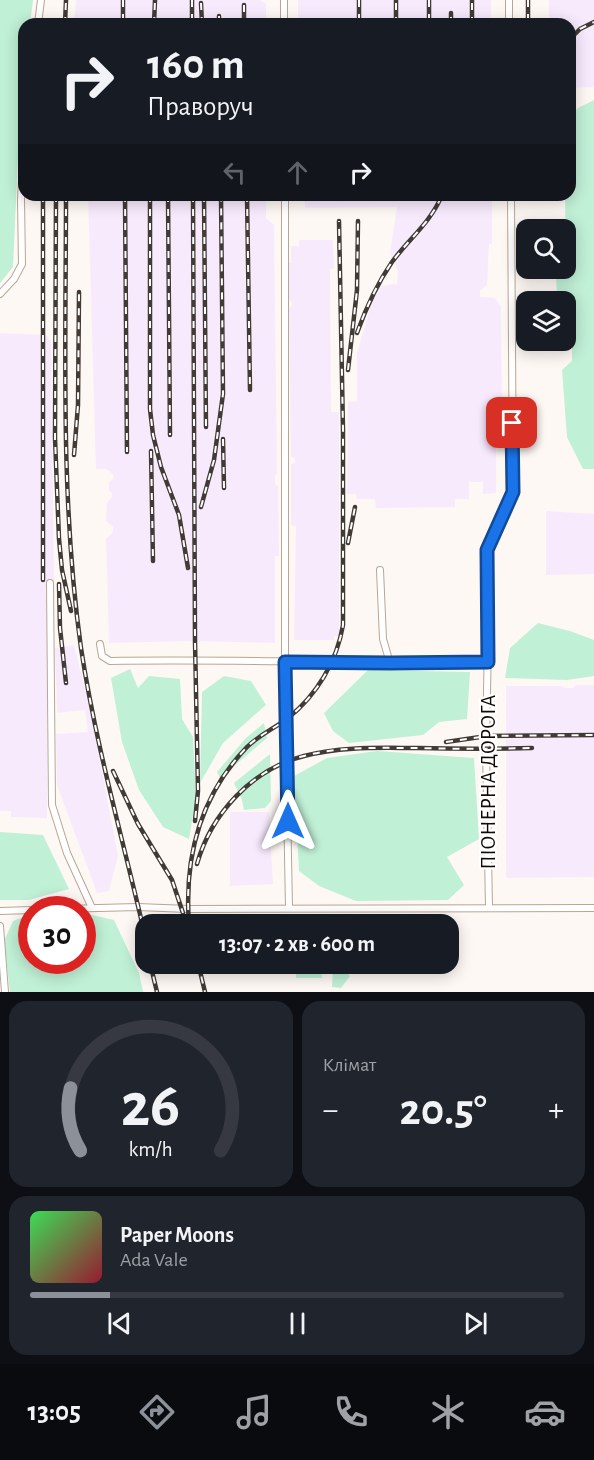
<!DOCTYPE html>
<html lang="uk">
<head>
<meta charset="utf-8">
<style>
	:root { --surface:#171b24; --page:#20242c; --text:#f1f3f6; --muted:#9ea1a6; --line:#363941; --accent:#8c9099 }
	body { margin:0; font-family:"Alegreya Sans",sans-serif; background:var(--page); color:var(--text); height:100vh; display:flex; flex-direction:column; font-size:22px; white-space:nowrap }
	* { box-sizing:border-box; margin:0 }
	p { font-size:20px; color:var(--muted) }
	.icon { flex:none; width:33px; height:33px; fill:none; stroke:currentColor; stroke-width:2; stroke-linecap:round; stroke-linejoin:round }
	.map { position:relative; height:992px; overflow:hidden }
	.panel { display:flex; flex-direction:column; gap:9px; padding:9px; background:#0d0f14; flex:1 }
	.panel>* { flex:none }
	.top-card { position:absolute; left:18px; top:18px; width:558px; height:183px; border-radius:18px; box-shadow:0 3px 15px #0003; background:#171b24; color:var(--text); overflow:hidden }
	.controls { position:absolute; left:516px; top:219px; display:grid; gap:12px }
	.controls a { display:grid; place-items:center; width:60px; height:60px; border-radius:12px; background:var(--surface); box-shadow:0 3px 15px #0003; font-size:30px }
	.speed { position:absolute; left:18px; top:896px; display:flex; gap:12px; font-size:30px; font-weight:700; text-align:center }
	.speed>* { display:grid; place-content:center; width:78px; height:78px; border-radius:50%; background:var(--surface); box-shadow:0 3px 15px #0003; line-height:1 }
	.speed .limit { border:9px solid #d22; background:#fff; color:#111 }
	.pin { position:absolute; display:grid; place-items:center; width:51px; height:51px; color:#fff; margin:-26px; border-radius:12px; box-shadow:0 3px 9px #0006 }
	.me { position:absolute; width:66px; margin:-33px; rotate:0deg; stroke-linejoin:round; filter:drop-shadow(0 0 4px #0008) }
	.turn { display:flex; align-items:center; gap:21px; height:126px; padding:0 30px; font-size:27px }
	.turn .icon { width:78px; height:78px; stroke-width:2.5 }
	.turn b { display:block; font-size:42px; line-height:51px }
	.lanes { display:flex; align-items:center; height:57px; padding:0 30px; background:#0003; justify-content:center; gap:30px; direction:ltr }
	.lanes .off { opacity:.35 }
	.big { font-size:45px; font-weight:700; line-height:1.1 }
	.panel .tile { flex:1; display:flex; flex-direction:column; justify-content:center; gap:9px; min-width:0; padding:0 21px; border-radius:18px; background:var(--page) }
	.panel .dial { align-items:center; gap:0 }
	.dial svg { height:156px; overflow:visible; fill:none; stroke:var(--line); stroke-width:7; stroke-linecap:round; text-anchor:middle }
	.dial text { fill:var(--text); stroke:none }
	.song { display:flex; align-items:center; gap:18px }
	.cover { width:72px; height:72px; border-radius:9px; background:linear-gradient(135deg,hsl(130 70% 55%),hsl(350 70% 35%)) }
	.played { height:6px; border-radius:3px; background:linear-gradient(90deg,var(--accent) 15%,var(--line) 15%) }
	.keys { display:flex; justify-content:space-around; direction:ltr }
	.heat { display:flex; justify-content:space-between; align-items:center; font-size:33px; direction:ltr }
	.panel .tiles { flex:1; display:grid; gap:9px; grid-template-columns:1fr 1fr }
	.tile:last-child { grid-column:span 2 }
	.trip { position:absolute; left:135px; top:914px; width:324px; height:60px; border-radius:18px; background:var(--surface); box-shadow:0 3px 15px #0003; font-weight:700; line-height:60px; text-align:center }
	.dock { display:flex; height:96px; justify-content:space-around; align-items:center; background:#090b0e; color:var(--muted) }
	.dock .icon { width:42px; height:42px }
	.dock .active { color:var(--accent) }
	.dock b { font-size:27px; color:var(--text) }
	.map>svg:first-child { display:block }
	.industrial { fill:#f8eafd }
	.green { fill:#c0f0d6 }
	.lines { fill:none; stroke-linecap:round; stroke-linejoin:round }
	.minor-casing { stroke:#baa592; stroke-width:8 }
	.minor { stroke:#fff; stroke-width:6 }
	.rail-casing { stroke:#413a35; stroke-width:4.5 }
	.rail { stroke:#fff; stroke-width:2; stroke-dasharray:7; stroke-linecap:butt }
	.route-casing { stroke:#114b97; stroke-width:15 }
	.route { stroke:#1a73e8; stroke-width:10 }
	.labels { text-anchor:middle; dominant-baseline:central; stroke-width:4.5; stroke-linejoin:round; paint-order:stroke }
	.street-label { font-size:21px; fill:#110a04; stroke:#fff }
</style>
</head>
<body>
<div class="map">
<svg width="594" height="992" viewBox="0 0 594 992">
	<rect width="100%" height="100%" fill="#fdf8f4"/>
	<path class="industrial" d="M76,0H260L266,4V24H74Z
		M298,0H491V24H298Z
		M549,0H594V87L570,88V24H549Z
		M88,195H266V218L274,225L277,473L275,476V484L278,486L279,556H275V643L190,641L109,643L106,539L113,532V527L106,521L107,503L112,497V493L109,490V482L114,478L113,474L106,469H96Z
		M305,195H492V244H489L487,285L480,291V297L495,298L501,307L502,410H496V493L483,494V482H469V499H455V507L376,508L375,499H357L356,494H347L348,402L357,401V353L371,304L381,286L397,284L398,271L390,253L397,207L305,208Z
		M299,240H333L334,268L330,269L331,412H339V636H334V640H294L296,527L291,525V464L294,463L295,460L294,458L291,457L289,308L292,306V302L289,300V263H291V246H299Z
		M0,333L46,335L51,342L54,583H48L47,818L11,817V811H0Z
		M546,511L594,514V574L546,575Z
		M74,645L90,709L118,856L109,891L97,893L57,785L56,734L88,732L85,710L57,713L55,648Z
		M576,685H594V877L506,878V686H562L565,688H573Z
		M230,812H269L273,884L230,886Z"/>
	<path class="green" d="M0,0H33L30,24H24V77L20,115L13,267L0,283Z
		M594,100V469H583L567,437L562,370L572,361V334L566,333V302L557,301L556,269L566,268L565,195H570V117L578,108Z
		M538,623L570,631L594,640V676L567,680L505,678L510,648Z
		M130,669L138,688L149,676L180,679L182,719L193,737L196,797L189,839L163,827L139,790L122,742L111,678Z
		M368,670L470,672L467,719L439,722L423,735L349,743L333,731L324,713Z
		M224,676L251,681L266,705L223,743L200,783L202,692Z
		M264,723L267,738L220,778L217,772L246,738Z
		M377,751L474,758L479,839L447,857L464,885L448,900L356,901L319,886L299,871L294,776L327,758Z
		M270,754L271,801L265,808L244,810L242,800L234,783Z
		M0,832L43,835L69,889L29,900H0Z
		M83,913L114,920L139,973L143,992H10L4,941L13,921L31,914L32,960H82Z
		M296,963H321L322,978H296Z
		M341,963H348L347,973L350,976L341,988L332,987L333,967Z"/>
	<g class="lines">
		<defs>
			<path id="minor" d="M284,0V24
				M509,0V24
				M38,24L41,0
				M285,195V698L289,908
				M0,294L14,279L22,264L21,200L24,141
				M380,570L383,639L390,663
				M50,583L52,805L67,853L92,908
				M100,644L102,656L110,661C236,659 362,664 488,661
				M489,907L486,749L488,637L487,550L513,492L511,195
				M58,909L138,907L188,909L594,908
				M0,911L32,910
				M0,926L5,992"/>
		</defs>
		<use href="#minor" class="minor-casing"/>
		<use href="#minor" class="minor"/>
		<defs>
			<path id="rail" d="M123,0V24
				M192,0V24
				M359,0V24
				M429,0V24
				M528,0V24
				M201,3L202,24
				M244,5V24
				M219,16V24
				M166,22V24
				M65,24L66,0
				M154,24L155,0
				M396,24V0
				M451,24V13
				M472,24V0
				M570,39L580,29L594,22
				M43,195V580
				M56,195L55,438L59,539L62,570L71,611
				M66,195C66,346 60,498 81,648C96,747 124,843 146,940
				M125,195L127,452
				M150,195V409L153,435L161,467L179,515L188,568
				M168,195L170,435
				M193,195L195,641L198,791L195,821
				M204,195L206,427
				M247,195L250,390
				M357,333C366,308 377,284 392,262C409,239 431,222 442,195
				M348,370L357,290L358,221
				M223,439L224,488
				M151,451L153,561
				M74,455L78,405L79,292
				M201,507L214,460L223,394L221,195
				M348,543L355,507
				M59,584L60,628L66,683
				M446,742L487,736L594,735
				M113,771L138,824L172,880L183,913
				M197,864C211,814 252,769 304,756C341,746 381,748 418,748C456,749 494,749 532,748
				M189,924C184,857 200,796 247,747C259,735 275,728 288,718C317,695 337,661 343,625V430L339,221
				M150,963L157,992
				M198,963L205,992"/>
		</defs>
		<use href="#rail" class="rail-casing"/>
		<use href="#rail" class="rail"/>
	</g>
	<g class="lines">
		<defs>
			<path id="route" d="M288,821L285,662L390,663L488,662L487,550L513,492L512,423"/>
		</defs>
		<use href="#route" class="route-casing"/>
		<use href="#route" class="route"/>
	</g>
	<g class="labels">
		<g class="street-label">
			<text transform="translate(488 782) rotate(-90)">ПІОНЕРНА ДОРОГА</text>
		</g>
	</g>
</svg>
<div class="controls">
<a><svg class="icon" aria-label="search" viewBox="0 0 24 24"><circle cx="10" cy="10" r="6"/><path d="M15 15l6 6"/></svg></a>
<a><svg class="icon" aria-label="layers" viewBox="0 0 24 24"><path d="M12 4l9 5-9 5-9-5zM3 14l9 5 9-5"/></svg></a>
</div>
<div class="speed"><div class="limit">30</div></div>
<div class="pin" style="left:512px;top:423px;background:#d93025"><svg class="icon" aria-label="arrive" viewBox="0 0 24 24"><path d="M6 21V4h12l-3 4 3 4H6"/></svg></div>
<svg class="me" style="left:288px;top:821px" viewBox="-20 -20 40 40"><path d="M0-17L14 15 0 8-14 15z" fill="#1a73e8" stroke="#fff" stroke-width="4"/></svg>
<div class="trip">13:07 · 2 хв · 600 m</div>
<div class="top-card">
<div class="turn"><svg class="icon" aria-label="right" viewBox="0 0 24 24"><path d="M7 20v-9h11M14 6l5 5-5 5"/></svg><div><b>160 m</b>Праворуч</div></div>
<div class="lanes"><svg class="icon off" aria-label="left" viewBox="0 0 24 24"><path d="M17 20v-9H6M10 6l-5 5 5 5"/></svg><svg class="icon off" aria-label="ahead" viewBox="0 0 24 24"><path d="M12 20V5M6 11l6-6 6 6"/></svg><svg class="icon" aria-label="right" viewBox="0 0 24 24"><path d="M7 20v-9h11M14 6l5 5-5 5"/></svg></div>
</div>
</div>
<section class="panel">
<div class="tiles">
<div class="tile dial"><svg viewBox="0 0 100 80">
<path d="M14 69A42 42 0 1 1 86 69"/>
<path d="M14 69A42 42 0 0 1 9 37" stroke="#8c9099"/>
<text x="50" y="56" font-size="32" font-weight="700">26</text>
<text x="50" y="72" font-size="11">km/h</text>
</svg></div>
<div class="tile"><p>Клімат</p>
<div class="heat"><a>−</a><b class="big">20.5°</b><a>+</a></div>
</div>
<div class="tile">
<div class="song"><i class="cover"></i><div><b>Paper Moons</b><p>Ada Vale</p></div></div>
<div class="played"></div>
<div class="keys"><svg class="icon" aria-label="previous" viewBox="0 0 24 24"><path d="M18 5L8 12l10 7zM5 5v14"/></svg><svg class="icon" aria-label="pause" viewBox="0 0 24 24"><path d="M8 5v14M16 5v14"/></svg><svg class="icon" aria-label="next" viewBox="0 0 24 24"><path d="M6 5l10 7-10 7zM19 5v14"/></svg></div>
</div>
</div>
</section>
<nav class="dock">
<b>13:05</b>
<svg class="icon active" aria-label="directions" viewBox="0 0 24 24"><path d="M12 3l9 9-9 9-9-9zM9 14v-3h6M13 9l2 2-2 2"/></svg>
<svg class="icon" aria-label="music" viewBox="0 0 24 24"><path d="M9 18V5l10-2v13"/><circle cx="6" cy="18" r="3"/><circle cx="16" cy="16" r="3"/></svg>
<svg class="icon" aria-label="phone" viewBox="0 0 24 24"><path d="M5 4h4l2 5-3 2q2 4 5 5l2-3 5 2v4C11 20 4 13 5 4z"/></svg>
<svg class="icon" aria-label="climate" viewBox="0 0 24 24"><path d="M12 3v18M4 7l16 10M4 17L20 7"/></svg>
<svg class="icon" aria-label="car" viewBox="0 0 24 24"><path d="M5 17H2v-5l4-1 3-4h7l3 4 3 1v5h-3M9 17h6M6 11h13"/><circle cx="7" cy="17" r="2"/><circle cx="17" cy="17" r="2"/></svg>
</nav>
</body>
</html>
